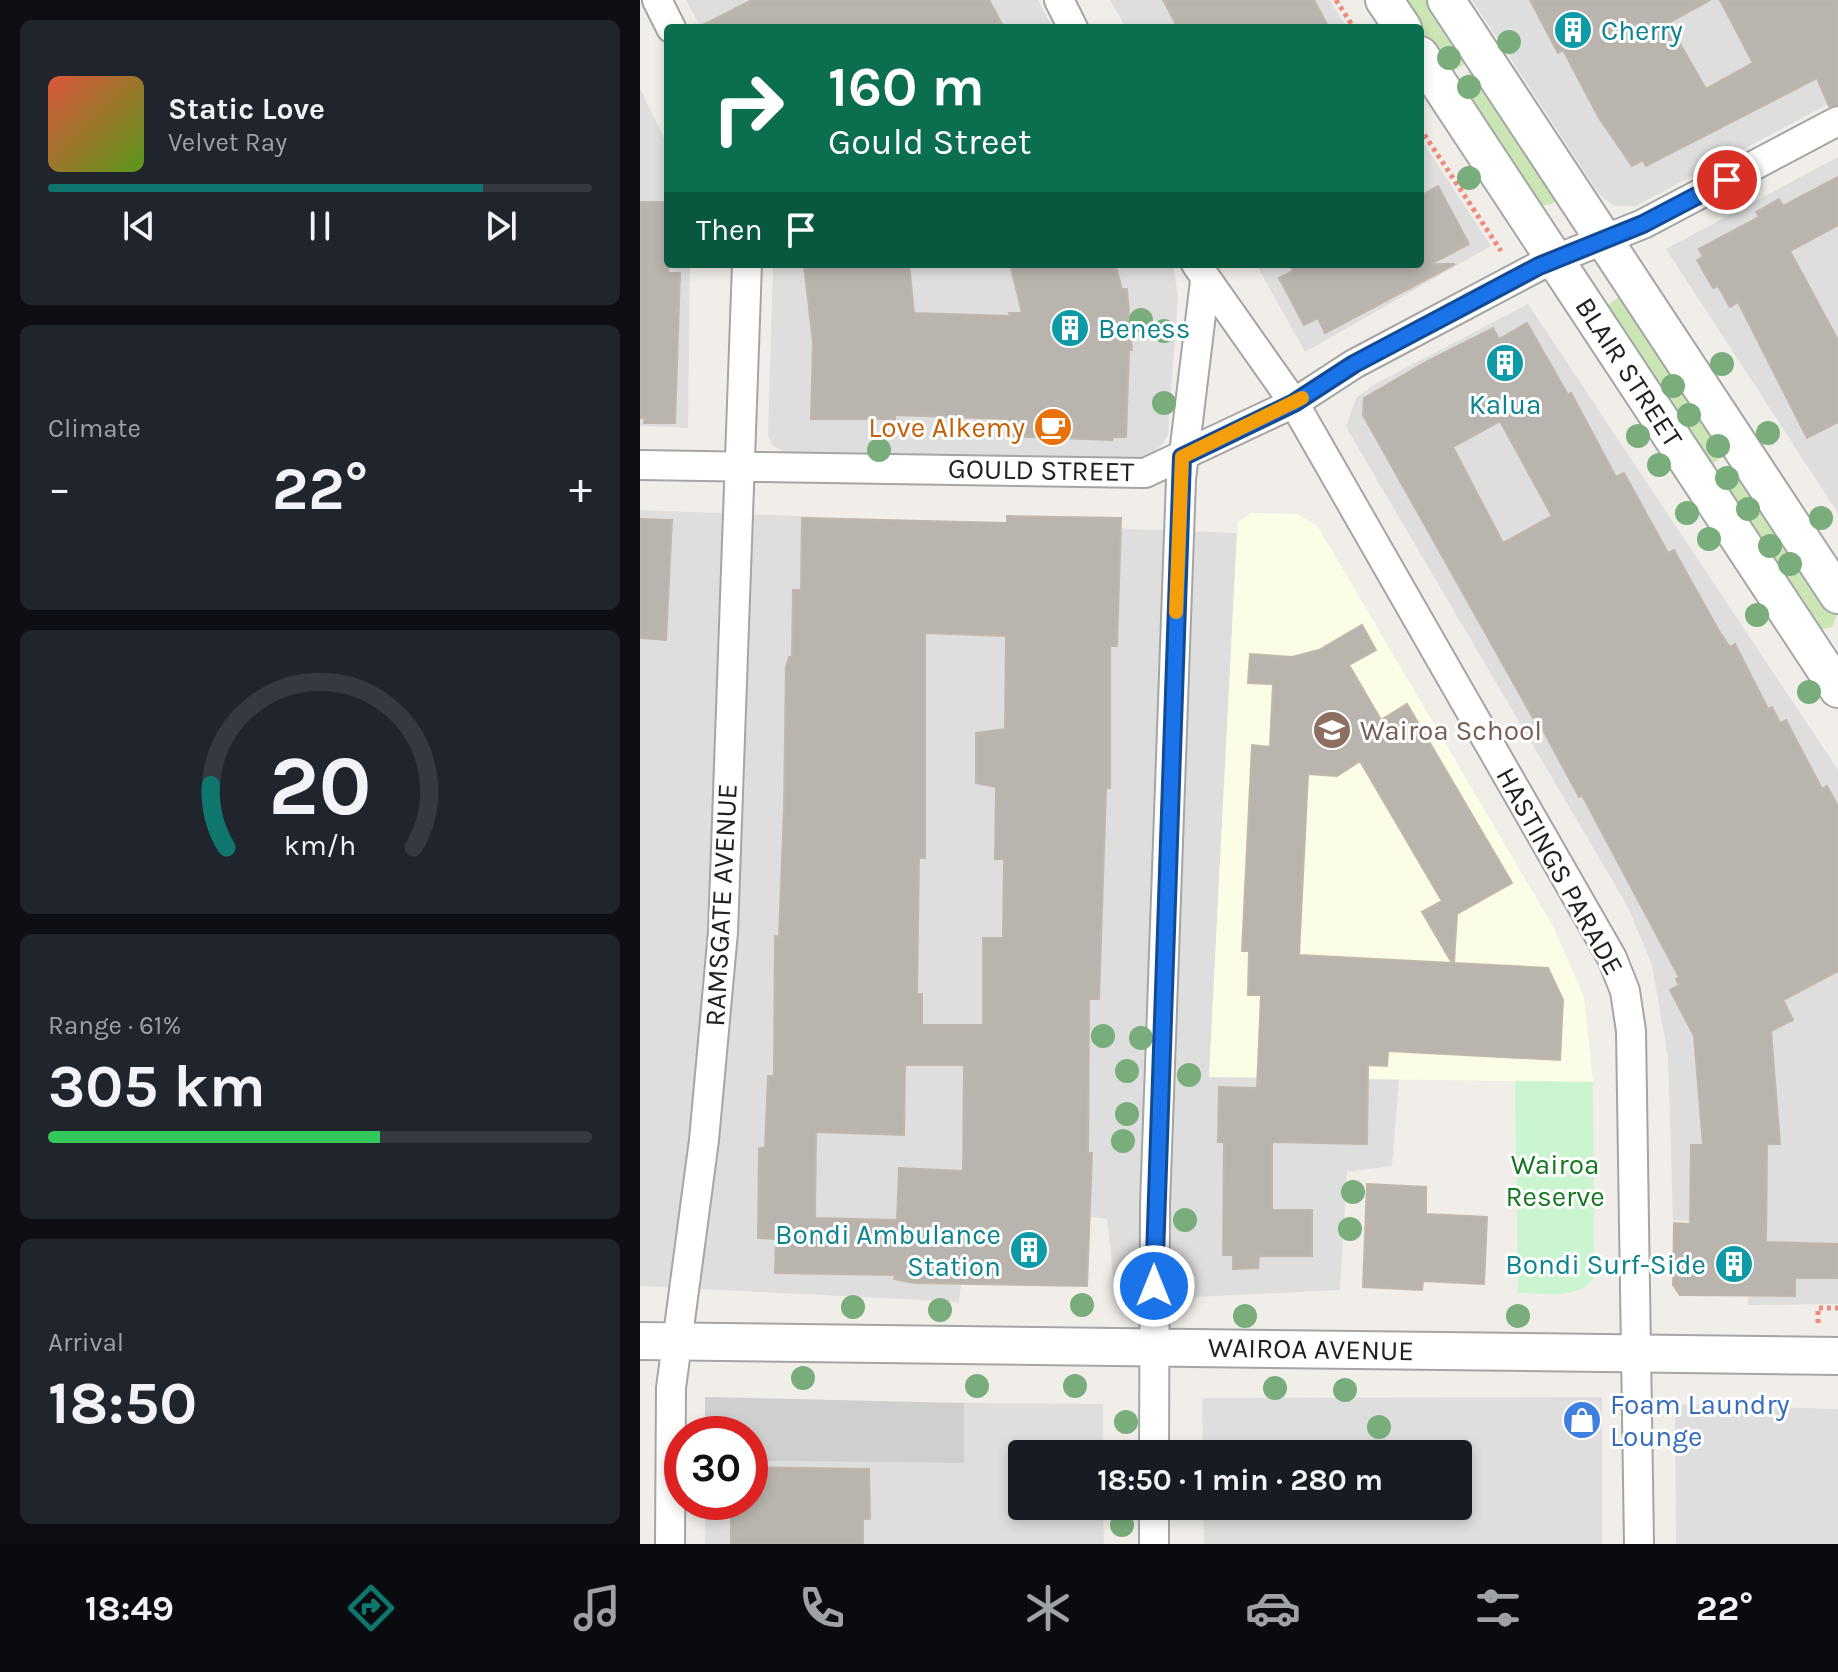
<!DOCTYPE html>
<html lang="en">
<head>
<meta charset="utf-8">
<style>
	:root { --surface:#171b24; --page:#20242c; --text:#f1f3f6; --muted:#9ea1a6; --line:#363941; --accent:#0f766e }
	body { margin:0; font-family:Karla,sans-serif; background:var(--page); color:var(--text); height:100vh; display:flex; flex-direction:column; font-size:30px; white-space:nowrap }
	* { box-sizing:border-box; margin:0 }
	p { font-size:26px; color:var(--muted) }
	.icon { flex:none; width:44px; height:44px; fill:none; stroke:currentColor; stroke-width:2; stroke-linecap:round; stroke-linejoin:round }
	.map { position:relative; flex:1; overflow:hidden }
	.drawer { display:flex; flex-direction:column; gap:20px; padding:20px; background:#0d0f14; width:640px }
	.drawer>* { flex:none }
	.banner { position:absolute; left:24px; top:24px; width:760px; height:244px; border-radius:8px; box-shadow:0 4px 12px #0003; background:#0b6e4f; color:#fff; overflow:hidden }
	.speed { position:absolute; left:24px; top:1416px; display:flex; gap:16px; font-size:40px; font-weight:700; text-align:center }
	.speed>* { display:grid; place-content:center; width:104px; height:104px; border-radius:50%; background:var(--surface); box-shadow:0 4px 12px #0003; line-height:1 }
	.speed .limit { border:12px solid #d22; background:#fff; color:#111 }
	.pin { position:absolute; display:grid; place-items:center; width:68px; height:68px; color:#fff; margin:-34px; border:4px solid #fff; border-radius:50%; box-shadow:0 2px 8px #0007 }
	.me { position:absolute; width:88px; margin:-44px; rotate:0deg; stroke-linejoin:round; filter:drop-shadow(0 0 6px #0008) }
	.turn { display:flex; align-items:center; gap:28px; height:168px; padding:0 32px; font-size:36px }
	.turn .icon { width:104px; height:104px; stroke-width:2.5 }
	.turn b { display:block; font-size:56px; line-height:68px }
	.then { display:flex; align-items:center; height:76px; padding:0 32px; background:#0003; gap:16px; font-size:30px }
	.big { font-size:60px; font-weight:700; line-height:1.1 }
	.drawer .card { flex:1; display:flex; flex-direction:column; justify-content:center; gap:12px; min-width:0; padding:0 28px; border-radius:12px; background:var(--page) }
	.drawer .dial { align-items:center; gap:0 }
	.dial svg { height:208px; overflow:visible; fill:none; stroke:var(--line); stroke-width:7; stroke-linecap:round; text-anchor:middle }
	.dial text { fill:var(--text); stroke:none }
	.song { display:flex; align-items:center; gap:24px }
	.cover { width:96px; height:96px; border-radius:12px; background:linear-gradient(135deg,hsl(10 70% 55%),hsl(90 70% 35%)) }
	.played { height:8px; border-radius:4px; background:linear-gradient(90deg,var(--accent) 80%,var(--line) 80%) }
	.keys { display:flex; justify-content:space-around; direction:ltr }
	.heat { display:flex; justify-content:space-between; align-items:center; font-size:44px; direction:ltr }
	.charge { height:12px; border-radius:6px; background:linear-gradient(90deg,#34c759 61%,var(--line) 0) }
	.trip { position:absolute; left:368px; top:1440px; width:464px; height:80px; border-radius:8px; background:var(--surface); box-shadow:0 4px 12px #0003; font-weight:700; line-height:80px; text-align:center }
	.menu { display:flex; height:128px; justify-content:space-around; align-items:center; background:#090b0e; color:var(--muted) }
	.menu .icon { width:56px; height:56px }
	.menu .current { color:var(--accent) }
	.menu b { font-size:36px; color:var(--text) }
	main { display:flex; flex:1; min-height:0 }
	.map>svg:first-child { display:block }
	.residential { fill:#dfdede }
	.education { fill:#fcfde6 }
	.religious { fill:#cfcfcf }
	.grass { fill:#cbe5b4 }
	.park { fill:#cbf5d0 }
	.building { fill:#bab4ae; stroke:#c1b6ac; stroke-width:2; fill-rule:evenodd }
	.lines { fill:none; stroke-linecap:round; stroke-linejoin:round }
	.minor-casing { stroke:#a5a5a5; stroke-width:32 }
	.tertiary-casing { stroke:#a5a5a5; stroke-width:40 }
	.path { stroke:#ee8b7d; stroke-width:5; stroke-dasharray:4 4; stroke-linecap:butt }
	.minor { stroke:#fff; stroke-width:28 }
	.tertiary { stroke:#fff; stroke-width:36 }
	.tree { fill:#79ad7b }
	.route-casing { stroke:#114b97; stroke-width:20 }
	.route { stroke:#1a73e8; stroke-width:14 }
	.slow { stroke:#f59e0b; stroke-width:14 }
	.labels { text-anchor:middle; dominant-baseline:central; stroke-width:6; stroke-linejoin:round; paint-order:stroke }
	.culture-label { font-size:28px; fill:#0d838f; stroke:#fff; text-anchor:start }
	.street-label { font-size:28px; fill:#212121; stroke:#fff }
	.food-label { font-size:28px; fill:#c56008; stroke:#fff; text-anchor:end }
	.education-label { font-size:28px; fill:#785e54; stroke:#fff; text-anchor:start }
	.park-label { font-size:28px; fill:#167821; stroke:#fff }
	.shop-label { font-size:28px; fill:#366cbe; stroke:#fff; text-anchor:start }
</style>
</head>
<body>
<main>
<section class="drawer">
<div class="card">
<div class="song"><i class="cover"></i><div><b>Static Love</b><p>Velvet Ray</p></div></div>
<div class="played"></div>
<div class="keys"><svg class="icon" aria-label="previous" viewBox="0 0 24 24"><path d="M18 5L8 12l10 7zM5 5v14"/></svg><svg class="icon" aria-label="pause" viewBox="0 0 24 24"><path d="M8 5v14M16 5v14"/></svg><svg class="icon" aria-label="next" viewBox="0 0 24 24"><path d="M6 5l10 7-10 7zM19 5v14"/></svg></div>
</div>
<div class="card"><p>Climate</p>
<div class="heat"><a>−</a><b class="big">22°</b><a>+</a></div>
</div>
<div class="card dial"><svg viewBox="0 0 100 80">
<path d="M14 69A42 42 0 1 1 86 69"/>
<path d="M14 69A42 42 0 0 1 8 45" stroke="#0f766e"/>
<text x="50" y="56" font-size="32" font-weight="700">20</text>
<text x="50" y="72" font-size="11">km/h</text>
</svg></div>
<div class="card"><p>Range · 61%</p><b class="big">305 km</b><div class="charge"></div></div>
<div class="card"><p>Arrival</p><b class="big">18:50</b></div>
</section>
<div class="map">
<svg width="1198" height="1544" viewBox="0 0 1198 1544">
	<rect width="100%" height="100%" fill="#f1eee9"/>
	<path class="residential" d="M46,0H398L413,28H61Z
		M470,0H689L708,28H486Z
		M832,0H1198V99L996,206H974L959,194Z
		M0,88L28,147V264H50L48,428L0,426Z
		M780,138L851,246L665,352L616,264H780Z
		M1198,157V513L1026,249Z
		M133,264H533L538,297L528,435L522,445L503,459L161,454L143,451L132,445L128,435Z
		M888,304L1198,770V1304L1108,1305V1221H1033L1028,1057L1012,965L988,907L706,427L716,398L735,384Z
		M0,510L597,533L569,1076L759,1079L752,1166L707,1172L700,1290L476,1301L467,1219L330,1201L319,1302L0,1286Z
		M962,1397V1544H564L563,1506H818V1454H563L562,1398Z
		M324,1403L463,1404V1454H382V1506H463L464,1544H65V1502H110V1461L324,1463Z
		M1035,1404L1198,1409V1544H1036Z"/>
	<path class="education" d="M611,513L658,514L678,527L914,928L944,997L953,1082L569,1077L597,533L598,522Z"/>
	<path class="religious" d="M65,1397L324,1403V1463L110,1461V1434H65Z"/>
	<path class="grass" d="M760,0H794L832,59L808,75Z
		M838,67L916,199L912,204L898,206L814,82Z
		M978,298H985L1092,451L1066,468L966,312L968,305Z
		M1097,460L1194,607L1197,615L1192,627L1179,630L1072,477Z"/>
	<path class="park" d="M875,1081L953,1082L954,1278C936,1301 904,1293 878,1293Z"/>
	<path class="building" d="M112,0H349L364,28H57Z
		M523,0H674L689,28H538Z
		M890,0H1070L1028,23L1066,89L1113,63L1080,0H1198V104L1189,106L1177,78L1006,166L1003,160L992,166L959,118L923,50L918,53Z
		M1198,177V225L1150,251L1198,340V422L1167,438L1098,302L1090,307L1078,286L1073,288L1057,260L1063,257L1059,249L1119,217L1116,212L1139,199L1143,206Z
		M798,186L829,244L791,264H815L685,333L678,318L664,325L639,278L653,271L649,264H780V196Z
		M0,202H28V273H40L35,423H4L5,418H0Z
		M187,264H269L274,313L370,316L369,313H382L370,264H475L482,289H487L492,350H489L486,437H473L472,440L365,436L366,419L255,415V419H171L173,342L164,266Z
		M887,323L928,395L931,393L976,477L984,473L1028,553L1034,550L1079,631L1090,647L1095,644L1128,709L1132,707L1140,723L1146,720L1182,789L1187,786L1198,806V971L1143,1000L1153,1020L1131,1031L1140,1144H1127L1126,1242L1198,1244V1278H1155V1296L1040,1295L1033,1285L1034,1223L1050,1224L1051,1145H1063L1054,1036L1030,990L1039,985L1036,979L1039,977L942,795L939,797L896,717L893,718L723,415L724,398L786,362L853,328L859,339ZM860,421L912,516L863,543L813,447Z
		M367,516L481,518L477,646H470V788H466L459,999H449L448,1153H452L447,1286L274,1283L254,1279L255,1275L135,1273L136,1239L118,1238L119,1148H125L128,1076H134L135,936L139,937L144,809L146,667L149,657H152L153,590H161L162,518L367,523ZM285,633L366,636L365,729L336,733V783L356,787L355,859H364L363,938H343V1025H282V994H277L279,858H285ZM265,1065H324L323,1171L259,1168L257,1220L175,1218L176,1132L264,1135Z
		M0,519L32,520L26,640L0,638Z
		M722,625L736,650L709,665L741,720L767,704L872,883L817,914L814,963L908,968L923,1000L920,1060L748,1051L747,1066L728,1065L727,1144L632,1142V1210H672V1256H619L618,1268L593,1269V1255H583L584,1142H578L579,1087L617,1088L621,995H608L609,951H602L612,745L630,747L633,684L608,683L610,654L652,657L679,650ZM720,761L802,901L782,912L812,963L659,955L668,774L697,776Z
		M727,1184L786,1187V1214L847,1217L844,1284L783,1281L782,1290L723,1287Z
		M110,1467L229,1469L230,1519H223V1544H91V1502H110Z"/>
	<g class="lines">
		<defs>
			<path id="minor" d="M17,0L31,28
				M419,0L433,28
				M556,264L654,403L972,958L985,991L991,1031L999,1544
				M0,465L505,473L654,403L714,364L899,266L1003,224L1198,121
				M514,1454L515,1205L541,479L565,281
				M514,1506V1544
				M30,1544L31,1388L64,1140L83,932L107,264"/>
			<path id="tertiary" d="M744,0L763,28
				M806,0L1198,595
				M780,55L1198,689
				M0,1341L1198,1356"/>
		</defs>
		<use href="#minor" class="minor-casing"/>
		<use href="#tertiary" class="tertiary-casing"/>
		<path class="path" d="M696,0L714,28
			M780,128L861,251
			M1178,1323V1308H1198"/>
		<use href="#minor" class="minor"/>
		<use href="#tertiary" class="tertiary"/>
	</g>
	<g class="tree">
		<circle cx="869" cy="42" r="12"/>
		<circle cx="809" cy="58" r="12"/>
		<circle cx="829" cy="87" r="12"/>
		<circle cx="829" cy="178" r="12"/>
		<circle cx="501" cy="320" r="12"/>
		<circle cx="524" cy="331" r="12"/>
		<circle cx="1082" cy="364" r="12"/>
		<circle cx="1033" cy="386" r="12"/>
		<circle cx="524" cy="403" r="12"/>
		<circle cx="1049" cy="415" r="12"/>
		<circle cx="1128" cy="433" r="12"/>
		<circle cx="998" cy="436" r="12"/>
		<circle cx="1078" cy="446" r="12"/>
		<circle cx="239" cy="450" r="12"/>
		<circle cx="1019" cy="465" r="12"/>
		<circle cx="1087" cy="478" r="12"/>
		<circle cx="1108" cy="509" r="12"/>
		<circle cx="1047" cy="513" r="12"/>
		<circle cx="1181" cy="518" r="12"/>
		<circle cx="1069" cy="539" r="12"/>
		<circle cx="1130" cy="546" r="12"/>
		<circle cx="1150" cy="564" r="12"/>
		<circle cx="1117" cy="615" r="12"/>
		<circle cx="1169" cy="692" r="12"/>
		<circle cx="463" cy="1036" r="12"/>
		<circle cx="501" cy="1038" r="12"/>
		<circle cx="487" cy="1071" r="12"/>
		<circle cx="549" cy="1075" r="12"/>
		<circle cx="487" cy="1114" r="12"/>
		<circle cx="483" cy="1141" r="12"/>
		<circle cx="713" cy="1192" r="12"/>
		<circle cx="545" cy="1220" r="12"/>
		<circle cx="710" cy="1229" r="12"/>
		<circle cx="442" cy="1305" r="12"/>
		<circle cx="213" cy="1307" r="12"/>
		<circle cx="300" cy="1310" r="12"/>
		<circle cx="605" cy="1316" r="12"/>
		<circle cx="878" cy="1316" r="12"/>
		<circle cx="163" cy="1378" r="12"/>
		<circle cx="337" cy="1386" r="12"/>
		<circle cx="435" cy="1386" r="12"/>
		<circle cx="635" cy="1388" r="12"/>
		<circle cx="705" cy="1390" r="12"/>
		<circle cx="486" cy="1422" r="12"/>
		<circle cx="739" cy="1427" r="12"/>
		<circle cx="482" cy="1525" r="12"/>
	</g>
	<g class="lines">
		<defs>
			<path id="route" d="M514,1286L542,457L654,403L714,364L899,266L1003,224L1087,180"/>
		</defs>
		<use href="#route" class="route-casing"/>
		<use href="#route" class="route"/>
		<path class="slow" d="M536,612L542,457L662,398"/>
	</g>
	<defs>
		<symbol id="building-disc" viewBox="-11 -11 22 22"><circle r="9.5" fill="#0f9aa8" stroke="#fff"/><path d="M-4-6H4V6H1V3H-1V6H-4ZM-2.5-4.3h1.7v1.8h-1.7ZM.8-4.3h1.7v1.8H.8ZM-2.5-1h1.7V.8h-1.7ZM.8-1h1.7V.8H.8Z" fill="#fff"/></symbol>
		<symbol id="cafe-disc" viewBox="-11 -11 22 22"><circle r="9.5" fill="#e8710a" stroke="#fff"/><path d="M-5.5-4.5H6V0H3Q3 3.5 0 3.5H-2.5Q-5.5 3.5-5.5 0ZM3-3.2v2h1.7v-2ZM-6 4.5H4V6H-6Z" fill="#fff"/></symbol>
		<symbol id="school-disc" viewBox="-11 -11 22 22"><circle r="9.5" fill="#8d6e63" stroke="#fff"/><path d="M0-5L7-2L0 1L-7-2ZM-4 1L0 2.5L4 1V4Q0 6-4 4Z" fill="#fff"/></symbol>
		<symbol id="shop-disc" viewBox="-11 -11 22 22"><circle r="9.5" fill="#3f7fe0" stroke="#fff"/><path d="M-5-2.5h2.3a2.7 3.5 0 0 1 5.4 0H5L5.5 6h-11ZM-1.5-2.5h3a1.5 2.3 0 0 0-3 0Z" fill="#fff"/></symbol>
	</defs>
	<g fill-rule="evenodd">
		<use href="#building-disc" x="911" y="8" width="44" height="44"/>
		<use href="#building-disc" x="408" y="306" width="44" height="44"/>
		<use href="#building-disc" x="843" y="341" width="44" height="44"/>
		<use href="#cafe-disc" x="391" y="405" width="44" height="44"/>
		<use href="#school-disc" x="670" y="708" width="44" height="44"/>
		<use href="#building-disc" x="367" y="1228" width="44" height="44"/>
		<use href="#building-disc" x="1072" y="1242" width="44" height="44"/>
		<use href="#shop-disc" x="920" y="1398" width="44" height="44"/>
	</g>
	<g class="labels">
		<g class="culture-label">
			<text x="961" y="30">Cherry</text>
			<text x="458" y="328">Beness</text>
			<text x="865" y="404" text-anchor="middle">Kalua</text>
			<text x="361" y="1234" text-anchor="end">Bondi Ambulance<tspan x="361" dy="32">Station</tspan></text>
			<text x="1066" y="1264" text-anchor="end">Bondi Surf-Side</text>
		</g>
		<g class="street-label">
			<text transform="translate(989 372) rotate(57)">BLAIR STREET</text>
			<text transform="translate(401 470) rotate(1)">GOULD STREET</text>
			<text transform="translate(920 871) rotate(61)">HASTINGS PARADE</text>
			<text transform="translate(81 905) rotate(-87)">RAMSGATE AVENUE</text>
			<text transform="translate(671 1349) rotate(1)">WAIROA AVENUE</text>
		</g>
		<g class="food-label">
			<text x="385" y="427">Love Alkemy</text>
		</g>
		<g class="education-label">
			<text x="720" y="730">Wairoa School</text>
		</g>
		<g class="park-label">
			<text x="915" y="1164">Wairoa<tspan x="915" dy="32">Reserve</tspan></text>
		</g>
		<g class="shop-label">
			<text x="970" y="1404">Foam Laundry<tspan x="970" dy="32">Lounge</tspan></text>
		</g>
	</g>
</svg>
<div class="speed"><div class="limit">30</div></div>
<div class="pin" style="left:1087px;top:180px;background:#d93025"><svg class="icon" aria-label="arrive" viewBox="0 0 24 24"><path d="M6 21V4h12l-3 4 3 4H6"/></svg></div>
<svg class="me" style="left:514px;top:1286px" viewBox="-20 -20 40 40"><circle r="17" fill="#1a73e8" stroke="#fff" stroke-width="3"/><path d="M0-11L8 9 0 5-8 9z" fill="#fff"/></svg>
<div class="trip">18:50 · 1 min · 280 m</div>
<div class="banner">
<div class="turn"><svg class="icon" aria-label="right" viewBox="0 0 24 24"><path d="M7 20v-9h11M14 6l5 5-5 5"/></svg><div><b>160 m</b>Gould Street</div></div>
<div class="then">Then<svg class="icon" aria-label="arrive" viewBox="0 0 24 24"><path d="M6 21V4h12l-3 4 3 4H6"/></svg></div>
</div>
</div>
</main>
<nav class="menu">
<b>18:49</b>
<svg class="icon current" aria-label="directions" viewBox="0 0 24 24"><path d="M12 3l9 9-9 9-9-9zM9 14v-3h6M13 9l2 2-2 2"/></svg>
<svg class="icon" aria-label="music" viewBox="0 0 24 24"><path d="M9 18V5l10-2v13"/><circle cx="6" cy="18" r="3"/><circle cx="16" cy="16" r="3"/></svg>
<svg class="icon" aria-label="phone" viewBox="0 0 24 24"><path d="M5 4h4l2 5-3 2q2 4 5 5l2-3 5 2v4C11 20 4 13 5 4z"/></svg>
<svg class="icon" aria-label="climate" viewBox="0 0 24 24"><path d="M12 3v18M4 7l16 10M4 17L20 7"/></svg>
<svg class="icon" aria-label="car" viewBox="0 0 24 24"><path d="M5 17H2v-5l4-1 3-4h7l3 4 3 1v5h-3M9 17h6M6 11h13"/><circle cx="7" cy="17" r="2"/><circle cx="17" cy="17" r="2"/></svg>
<svg class="icon" aria-label="filters" viewBox="0 0 24 24"><path d="M4 7h16M4 17h16"/><circle cx="9" cy="7" r="2"/><circle cx="15" cy="17" r="2"/></svg>
<b>22°</b>
</nav>
</body>
</html>
